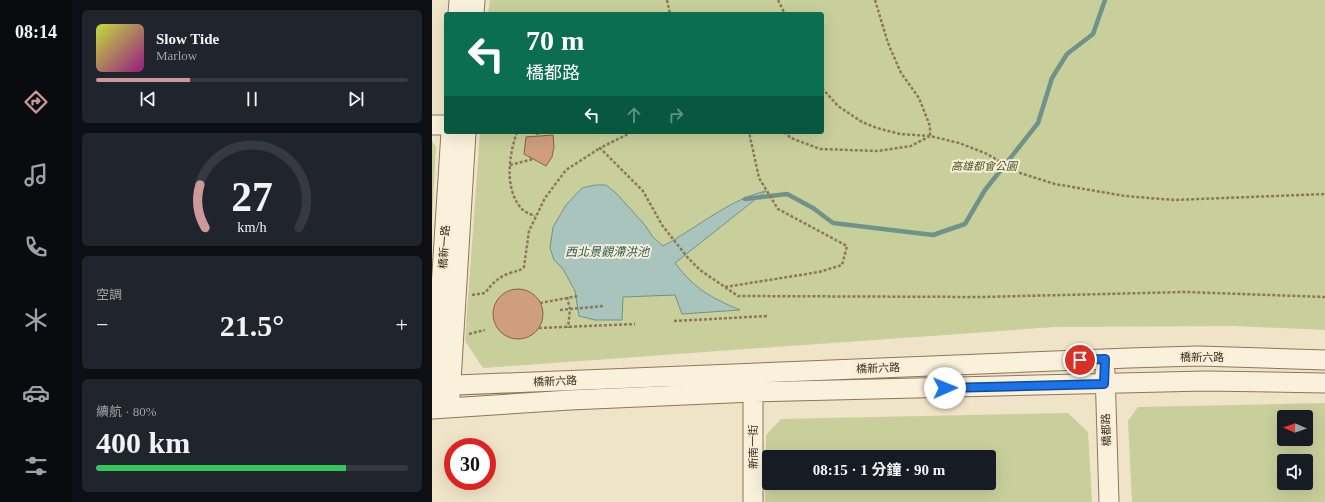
<!DOCTYPE html>
<html lang="zh-TW">
<head>
<meta charset="utf-8">
<style>
	:root { --surface:#171b24; --page:#20242c; --text:#f1f3f6; --muted:#9ea1a6; --line:#363941; --accent:#cc999b }
	body { margin:0; font-family:"Times New Roman","Noto Sans TC",serif; background:var(--page); color:var(--text); height:100vh; display:flex; flex-direction:column; font-size:15px; white-space:nowrap }
	* { box-sizing:border-box; margin:0 }
	p { font-size:13px; color:var(--muted) }
	.icon { flex:none; width:22px; height:22px; fill:none; stroke:currentColor; stroke-width:2; stroke-linecap:round; stroke-linejoin:round }
	.map { position:relative; flex:1; overflow:hidden }
	.side { display:flex; flex-direction:column; gap:10px; padding:10px; background:#0d0f14; width:360px }
	.side>* { flex:none }
	.banner { position:absolute; left:12px; top:12px; width:380px; height:122px; border-radius:4px; box-shadow:0 4px 16px #0002; background:#0b6e4f; color:#fff; overflow:hidden }
	.needle { width:26px; rotate:272deg }
	.buttons { position:absolute; left:845px; top:410px; display:grid; gap:8px }
	.buttons a { display:grid; place-items:center; width:36px; height:36px; border-radius:4px; background:var(--surface); box-shadow:0 4px 16px #0002; font-size:20px }
	.speed { position:absolute; left:12px; top:438px; display:flex; gap:8px; font-size:20px; font-weight:700; text-align:center }
	.speed>* { display:grid; place-content:center; width:52px; height:52px; border-radius:50%; background:var(--surface); box-shadow:0 4px 16px #0002; line-height:1 }
	.speed .limit { border:6px solid #d22; background:#fff; color:#111 }
	.pin { position:absolute; display:grid; place-items:center; width:34px; height:34px; color:#fff; margin:-17px; border:2px solid #fff; border-radius:50%; box-shadow:0 1px 4px #0007 }
	.me { position:absolute; width:44px; margin:-22px; rotate:89deg; stroke-linejoin:round; filter:drop-shadow(0 0 3px #0008) }
	.turn { display:flex; align-items:center; gap:14px; height:84px; padding:0 16px; font-size:18px }
	.turn .icon { width:52px; height:52px; stroke-width:2.5 }
	.turn b { display:block; font-size:28px; line-height:34px }
	.lanes { display:flex; align-items:center; height:38px; padding:0 16px; background:#0003; justify-content:center; gap:20px; direction:ltr }
	.lanes .off { opacity:.35 }
	.big { font-size:30px; font-weight:700; line-height:1.1 }
	.side .widget { flex:1; display:flex; flex-direction:column; justify-content:center; gap:6px; min-width:0; padding:0 14px; border-radius:6px; background:var(--page) }
	.side .dial { align-items:center; gap:0 }
	.dial svg { height:104px; overflow:visible; fill:none; stroke:var(--line); stroke-width:7; stroke-linecap:round; text-anchor:middle }
	.dial text { fill:var(--text); stroke:none }
	.song { display:flex; align-items:center; gap:12px }
	.cover { width:48px; height:48px; border-radius:6px; background:linear-gradient(135deg,hsl(70 70% 55%),hsl(310 70% 35%)) }
	.played { height:4px; border-radius:2px; background:linear-gradient(90deg,var(--accent) 30%,var(--line) 30%) }
	.keys { display:flex; justify-content:space-around; direction:ltr }
	.heat { display:flex; justify-content:space-between; align-items:center; font-size:22px; direction:ltr }
	.charge { height:6px; border-radius:3px; background:linear-gradient(90deg,#34c759 80%,var(--line) 0) }
	.trip { position:absolute; left:330px; top:450px; width:234px; height:40px; border-radius:4px; background:var(--surface); box-shadow:0 4px 16px #0002; font-weight:700; line-height:40px; text-align:center }
	main { display:flex; flex:1; min-height:0 }
	.dock { display:flex; flex-direction:column; width:72px; justify-content:space-around; align-items:center; background:#090b0e; color:var(--muted) }
	.dock .icon { width:28px; height:28px }
	.dock .active { color:var(--accent) }
	.dock b { font-size:18px; color:var(--text) }
	.map>svg:first-child { display:block }
	.green { fill:#c9cf9b; fill-rule:evenodd }
	.water { fill:#a9c4bc; stroke:#6f938a }
	.lines { fill:none; stroke-linecap:round; stroke-linejoin:round }
	.stream { stroke:#6f938a; stroke-width:4.5 }
	.building { fill:#cf9f7d; stroke:#8d5f41 }
	.minor-casing { stroke:#8d765c; stroke-width:21 }
	.path { stroke:#8d765c; stroke-width:2.5; stroke-dasharray:3 2; stroke-linecap:butt }
	.minor { stroke:#faf1dc; stroke-width:19 }
	.route-casing { stroke:#114b97; stroke-width:10 }
	.route { stroke:#1a73e8; stroke-width:7 }
	.labels { text-anchor:middle; dominant-baseline:central; stroke-width:4; stroke-linejoin:round; paint-order:stroke }
	.park-label { font-size:11px; font-style:italic; fill:#4d5a26; stroke:#f7eed8 }
	.street-label { font-size:11px; fill:#3d2e20; stroke:#f7eed8 }
	.water-label { font-size:12px; font-style:italic; fill:#2f5d5a; stroke:#f7eed8 }
</style>
</head>
<body>
<main>
<nav class="dock">
<b>08:14</b>
<svg class="icon active" aria-label="directions" viewBox="0 0 24 24"><path d="M12 3l9 9-9 9-9-9zM9 14v-3h6M13 9l2 2-2 2"/></svg>
<svg class="icon" aria-label="music" viewBox="0 0 24 24"><path d="M9 18V5l10-2v13"/><circle cx="6" cy="18" r="3"/><circle cx="16" cy="16" r="3"/></svg>
<svg class="icon" aria-label="phone" viewBox="0 0 24 24"><path d="M5 4h4l2 5-3 2q2 4 5 5l2-3 5 2v4C11 20 4 13 5 4z"/></svg>
<svg class="icon" aria-label="climate" viewBox="0 0 24 24"><path d="M12 3v18M4 7l16 10M4 17L20 7"/></svg>
<svg class="icon" aria-label="car" viewBox="0 0 24 24"><path d="M5 17H2v-5l4-1 3-4h7l3 4 3 1v5h-3M9 17h6M6 11h13"/><circle cx="7" cy="17" r="2"/><circle cx="17" cy="17" r="2"/></svg>
<svg class="icon" aria-label="filters" viewBox="0 0 24 24"><path d="M4 7h16M4 17h16"/><circle cx="9" cy="7" r="2"/><circle cx="15" cy="17" r="2"/></svg>
</nav>
<section class="side">
<div class="widget">
<div class="song"><i class="cover"></i><div><b>Slow Tide</b><p>Marlow</p></div></div>
<div class="played"></div>
<div class="keys"><svg class="icon" aria-label="previous" viewBox="0 0 24 24"><path d="M18 5L8 12l10 7zM5 5v14"/></svg><svg class="icon" aria-label="pause" viewBox="0 0 24 24"><path d="M8 5v14M16 5v14"/></svg><svg class="icon" aria-label="next" viewBox="0 0 24 24"><path d="M6 5l10 7-10 7zM19 5v14"/></svg></div>
</div>
<div class="widget dial"><svg viewBox="0 0 100 80">
<path d="M14 69A42 42 0 1 1 86 69"/>
<path d="M14 69A42 42 0 0 1 10 36" stroke="#cc999b"/>
<text x="50" y="56" font-size="32" font-weight="700">27</text>
<text x="50" y="72" font-size="11">km/h</text>
</svg></div>
<div class="widget"><p>空調</p>
<div class="heat"><a>−</a><b class="big">21.5°</b><a>+</a></div>
</div>
<div class="widget"><p>續航 · 80%</p><b class="big">400 km</b><div class="charge"></div></div>
</section>
<div class="map">
<svg width="893" height="502" viewBox="0 0 893 502">
	<rect width="100%" height="100%" fill="#f0e4c8"/>
	<path class="green" d="M58,0H893V330L803,326L623,327L51,368L33,341L48,132H390V14H56Z
		M0,141L4,147L0,222Z
		M893,403V502H700L696,421L706,407ZM852,417H874V439H852ZM852,461H874V483H852Z
		M636,413L656,432L660,502H333L334,435L349,419ZM337,457H557V483H337Z"/>
	<path class="water" d="M163,185H174L184,193L212,224L221,237L231,246C265,228 296,200 334,191L243,263C264,290 278,297 308,310L250,314L243,295L191,297L190,320H163L147,316L143,291L131,269L122,260L118,248L121,227L134,205L150,188Z"/>
	<g class="lines">
		<path class="stream" d="M313,199L355,194L381,208L401,223L501,235L533,224L553,190L606,123L620,78L635,54L661,34L673,0"/>
	</g>
	<path class="building" d="M121,135L122,147L120,157L114,166L92,154L94,137Z
		M61 314a25 25 0 1 1 50 0a25 25 0 1 1-50 0Z"/>
	<g class="lines">
		<defs>
			<path id="minor" d="M26,14L27,0
				M42,14L43,0
				M0,125H14
				M673,371L677,502
				M0,386L697,358L766,356L893,360
				M2,398L19,132
				M18,398L34,132
				M0,409L138,400L321,392L773,381L893,383
				M321,502V392"/>
		</defs>
		<use href="#minor" class="minor-casing"/>
		<path class="path" d="M235,0L238,14
			M346,0L353,14
			M443,0L456,43L469,73L487,98L498,126V136
			M390,88L406,106L430,122L445,128L468,134L498,136L527,143L553,153L588,173L623,184L693,196L742,200L893,194
			M85,132C77,155 72,188 89,208C92,212 98,214 103,216
			M105,132L106,136
			M200,132L168,148L211,191L230,225L256,258L268,270L306,296L549,297L753,292L893,297
			M352,132L359,138L388,149L446,151L479,146L498,136
			M78,165L101,159
			M293,287L387,272L410,265L415,246L346,209L327,178L317,132
			M40,295L53,293C60,284 66,277 78,273C84,271 88,271 92,267L97,231L113,198L134,170L168,148
			M135,297L138,309L136,328
			M108,303L146,296
			M128,310L171,306
			M242,321L336,316
			M107,328L203,324
			M37,334L53,330"/>
		<use href="#minor" class="minor"/>
	</g>
	<g class="lines">
		<defs>
			<path id="route" d="M513,388L672,384L673,359L648,360"/>
		</defs>
		<use href="#route" class="route-casing"/>
		<use href="#route" class="route"/>
	</g>
	<g class="labels">
		<g class="park-label">
			<text x="552" y="166">高雄都會公園</text>
		</g>
		<g class="street-label">
			<text transform="translate(12 247) rotate(-86)">橋新一路</text>
			<text x="770" y="357">橋新六路</text>
			<text transform="translate(446 368) rotate(-2)">橋新六路</text>
			<text transform="translate(123 381) rotate(-2)">橋新六路</text>
			<text transform="translate(674 430) rotate(-92)">橋都路</text>
			<text transform="translate(321 447) rotate(-90)">新南一街</text>
		</g>
		<g class="water-label">
			<text x="175" y="252">西北景觀滯洪池</text>
		</g>
	</g>
</svg>
<div class="buttons">
<a><svg class="needle" viewBox="-14 -14 28 28"><path d="M0-13l5 13h-10z" fill="#e53935"/><path d="M0 13l5-13h-10z" fill="#9ea1a6"/></svg></a>
<a><svg class="icon" aria-label="sound" viewBox="0 0 24 24"><path d="M4 9h4l5-4v14l-5-4H4zM17 9q2 3 0 6"/></svg></a>
</div>
<div class="speed"><div class="limit">30</div></div>
<div class="pin" style="left:648px;top:360px;background:#d93025"><svg class="icon" aria-label="arrive" viewBox="0 0 24 24"><path d="M6 21V4h12l-3 4 3 4H6"/></svg></div>
<svg class="me" style="left:513px;top:388px" viewBox="-20 -20 40 40"><circle r="19" fill="#fff"/><path d="M0-13L10 11 0 6-10 11z" fill="#1a73e8"/></svg>
<div class="trip">08:15 · 1 分鐘 · 90 m</div>
<div class="banner">
<div class="turn"><svg class="icon" aria-label="left" viewBox="0 0 24 24"><path d="M17 20v-9H6M10 6l-5 5 5 5"/></svg><div><b>70 m</b>橋都路</div></div>
<div class="lanes"><svg class="icon" aria-label="left" viewBox="0 0 24 24"><path d="M17 20v-9H6M10 6l-5 5 5 5"/></svg><svg class="icon off" aria-label="ahead" viewBox="0 0 24 24"><path d="M12 20V5M6 11l6-6 6 6"/></svg><svg class="icon off" aria-label="right" viewBox="0 0 24 24"><path d="M7 20v-9h11M14 6l5 5-5 5"/></svg></div>
</div>
</div>
</main>
</body>
</html>
